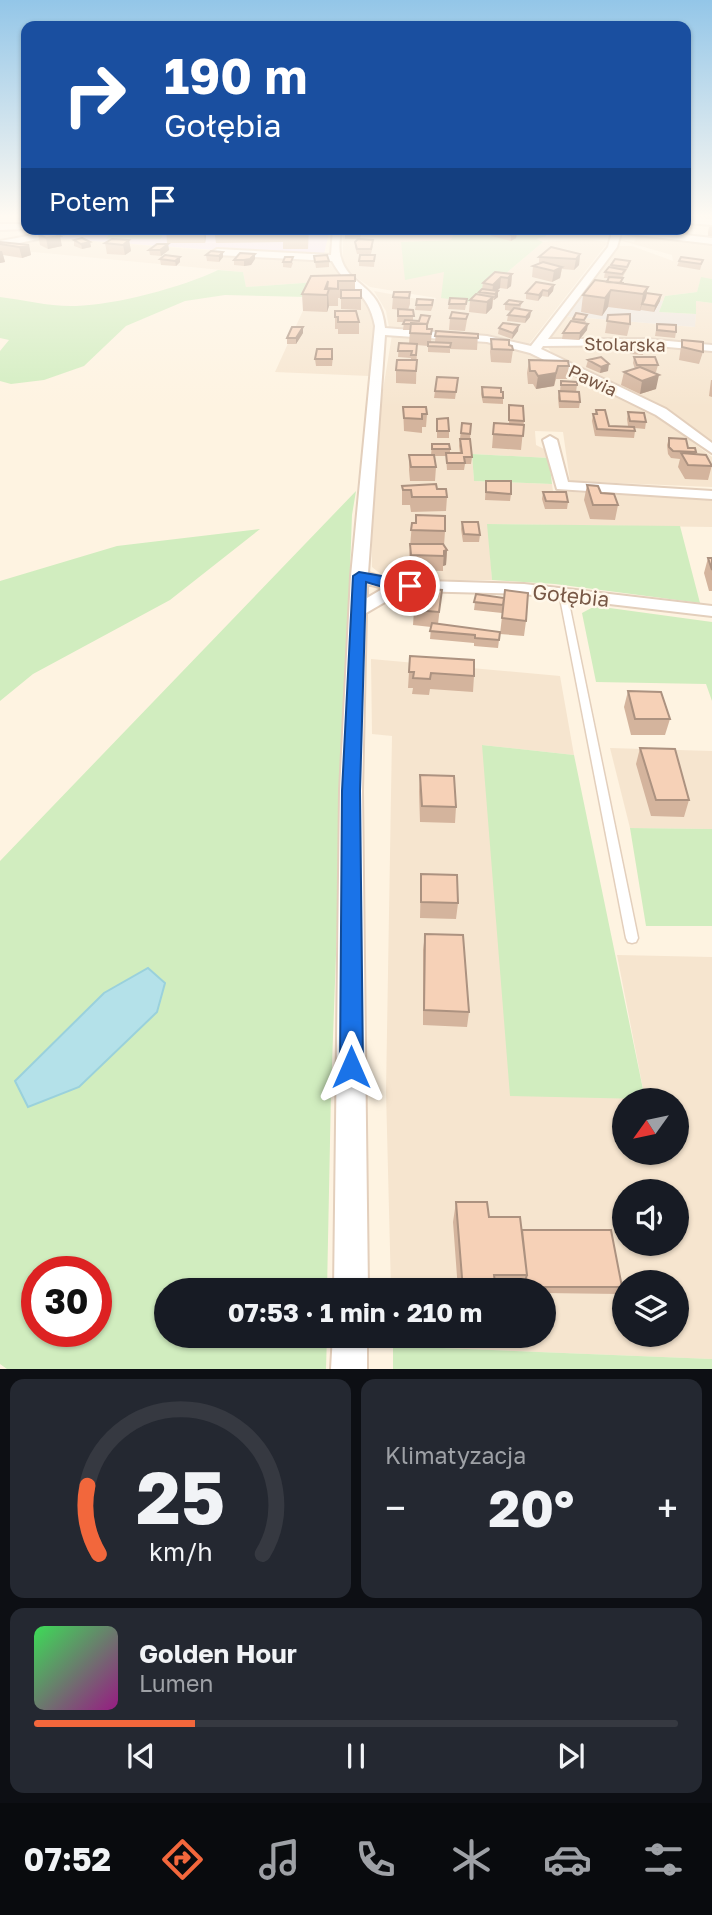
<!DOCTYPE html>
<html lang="pl">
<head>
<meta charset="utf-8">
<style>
	:root { --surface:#171b24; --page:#242831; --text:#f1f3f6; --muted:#9ea1a6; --line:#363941; --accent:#f2673c }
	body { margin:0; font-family:"Golos Text",sans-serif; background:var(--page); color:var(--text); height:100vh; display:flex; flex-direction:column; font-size:26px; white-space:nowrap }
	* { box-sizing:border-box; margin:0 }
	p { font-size:23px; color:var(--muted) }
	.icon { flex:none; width:38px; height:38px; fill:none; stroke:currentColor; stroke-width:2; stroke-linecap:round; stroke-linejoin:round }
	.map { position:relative; height:1369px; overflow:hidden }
	.side { display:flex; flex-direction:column; gap:10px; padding:10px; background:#0d0f14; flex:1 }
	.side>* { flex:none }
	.top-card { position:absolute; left:21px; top:21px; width:670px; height:214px; border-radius:14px; box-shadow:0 2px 5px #0004; background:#1a4fa0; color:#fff; overflow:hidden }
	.needle { width:46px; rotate:237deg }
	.fabs { position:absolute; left:612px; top:1088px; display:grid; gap:14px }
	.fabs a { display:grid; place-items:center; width:77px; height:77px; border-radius:50%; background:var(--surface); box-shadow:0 2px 5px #0004; font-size:35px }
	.speed { position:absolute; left:21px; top:1256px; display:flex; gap:14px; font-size:35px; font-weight:700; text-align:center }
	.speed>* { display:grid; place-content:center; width:91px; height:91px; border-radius:50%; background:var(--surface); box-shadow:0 2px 5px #0004; line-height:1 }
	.speed .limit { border:10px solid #d22; background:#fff; color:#111 }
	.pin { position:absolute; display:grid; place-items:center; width:60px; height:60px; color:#fff; margin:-30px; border:4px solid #fff; border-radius:50%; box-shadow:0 2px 7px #0007 }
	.me { position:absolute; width:77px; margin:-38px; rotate:0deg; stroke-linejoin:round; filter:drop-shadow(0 0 5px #0008) }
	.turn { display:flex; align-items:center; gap:24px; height:147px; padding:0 28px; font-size:32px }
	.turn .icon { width:91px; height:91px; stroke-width:2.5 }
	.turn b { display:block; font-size:49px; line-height:60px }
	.then { display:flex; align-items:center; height:66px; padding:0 28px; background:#0003; gap:14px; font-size:26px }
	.big { font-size:52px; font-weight:700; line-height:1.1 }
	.side .widget { flex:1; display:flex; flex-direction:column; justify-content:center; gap:10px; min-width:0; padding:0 24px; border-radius:14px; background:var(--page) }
	.side .dial { align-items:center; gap:0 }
	.dial svg { height:182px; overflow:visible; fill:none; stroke:var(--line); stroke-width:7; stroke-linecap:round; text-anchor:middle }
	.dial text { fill:var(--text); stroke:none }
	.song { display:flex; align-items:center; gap:21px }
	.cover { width:84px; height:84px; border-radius:10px; background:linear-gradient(135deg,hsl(130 70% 55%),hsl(310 70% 35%)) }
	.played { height:7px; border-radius:4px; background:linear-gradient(90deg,var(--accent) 25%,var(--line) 25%) }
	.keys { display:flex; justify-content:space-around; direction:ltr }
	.heat { display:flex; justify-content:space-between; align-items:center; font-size:38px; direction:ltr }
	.side .tiles { flex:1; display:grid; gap:10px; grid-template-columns:1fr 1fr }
	.widget:last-child { grid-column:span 2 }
	.trip { position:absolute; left:154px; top:1278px; width:402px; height:70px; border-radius:35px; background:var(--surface); box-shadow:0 2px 5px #0004; font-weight:700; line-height:70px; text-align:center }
	.menu { display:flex; height:112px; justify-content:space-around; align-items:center; background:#090b0e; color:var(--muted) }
	.menu .icon { width:49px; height:49px }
	.menu .current { color:var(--accent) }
	.menu b { font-size:32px; color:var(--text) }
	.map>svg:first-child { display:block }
	.residential { fill:#f6e5cf; fill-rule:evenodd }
	.industrial { fill:#ede5dd }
	.education { fill:#f0defa }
	.green { fill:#d1edbf; fill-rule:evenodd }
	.water { fill:#b4e1e9; stroke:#9ad1dc; stroke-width:2 }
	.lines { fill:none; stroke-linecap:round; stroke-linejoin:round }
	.lane-casing { stroke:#e3cfbc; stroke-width:3 }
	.street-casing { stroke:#e3cfbc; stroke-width:4 }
	.lane { fill:#fff; fill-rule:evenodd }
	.street { fill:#fff; fill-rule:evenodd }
	.wall { fill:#d4b49d }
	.shaded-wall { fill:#ac9280 }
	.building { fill:#f6d1b7; stroke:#ac9280; stroke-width:2 }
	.route { fill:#1a73e8; stroke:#114b97; stroke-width:2 }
	.labels { text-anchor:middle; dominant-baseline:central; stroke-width:5; stroke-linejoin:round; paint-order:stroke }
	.far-street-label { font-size:18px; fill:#785846; stroke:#fff7e9 }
	.street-label { font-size:21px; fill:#785846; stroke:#fff7e9 }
</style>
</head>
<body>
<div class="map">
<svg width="712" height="1369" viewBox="0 0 712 1369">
	<rect width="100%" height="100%" fill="#fef3e1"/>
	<path class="residential" d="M343,229H486L481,235L454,233L451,240L401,242L444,272L472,302L543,242L585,239L608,242L529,344L475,335L389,327L386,311L374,291L433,302L436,298L370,287L354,276L343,263Z
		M624,235L712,243V279L701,278L697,292L665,296L663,301L583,289L614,246H632L673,261L672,255L619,240L634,242L636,238Z
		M52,238L331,260L345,280L364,294L372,314L375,339L369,376L275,372L316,282L246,287L243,272L2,249Z
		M696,301L712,303V346L547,339L562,316L695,327Z
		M392,335L485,340L524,351L658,416L712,457V487L570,481L563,432L535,431L536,445L548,451L549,458L472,454L474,481L552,484L553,491L712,499V527L488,524L492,580H392L382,575L372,567L371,492L381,402Z
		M618,344L712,351V442L671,412L554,356L547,346Z
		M371,659L560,676L574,755L482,745L645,1099L617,955L712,957V1359L393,1346V1335H544V1290H391L386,1091L392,736L372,734ZM625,1101H677V1153H625ZM625,1192H677V1244H625ZM625,1283H677V1335H625Z
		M610,748L712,751V829L630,828Z"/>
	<path class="industrial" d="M583,289L663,301L659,312L696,314L695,327L562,316Z"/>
	<path class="education" d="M119,229H325L329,233L323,258L52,238Z"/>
	<path class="green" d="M486,229H545L547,232L546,236L536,239L543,242L472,302L441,298L444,272L405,280L401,242L451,240L454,233L481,235Z
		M111,231H164L161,239H106Z
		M218,270L243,272L246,287L317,282L308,297L225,295L185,301L126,326L84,366L44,380L11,384L0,381V351L9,340L0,338V297C24,300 51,307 76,306C115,305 183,287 218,270Z
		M701,277L712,279V303L696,301V314L659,312L665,296L697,292Z
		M472,454L549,458L552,484L474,481Z
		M356,491L352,515L331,1092L327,1290H166V1335H327L326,1369H7L0,1364V861ZM37,1272H96V1332H37Z
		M487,524L680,526L700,603L555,584L492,580Z
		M260,529L170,600L33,674L0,701V581L117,546Z
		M595,606L712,622V701L706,684L596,682L582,613Z
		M482,745L574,755L645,1099L510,1096Z
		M630,828L712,829V926H646Z
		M393,1346L712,1359V1369H393Z"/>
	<path class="water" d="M148,968L165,983L157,1012L79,1087L28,1107L15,1081L104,993Z"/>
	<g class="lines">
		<defs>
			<path id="lane" d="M563,590L567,593L638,938L636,942L632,943L628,942L626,938L559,593Z"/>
			<path id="street" d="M686,217L712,219V225L686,223Z
				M0,224H26L27,229L0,230Z
				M66,229H86L0,247V241Z
				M333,229H341C340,239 338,249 341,258C349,287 381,284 385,328L487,336L531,346L608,247L612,232L603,229H632L712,238V244L621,233L617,247L548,339H646L712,345V351L646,345L543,346L541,349L666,409L712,443V453L656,415L530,353L487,342L385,335L368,573L392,580L524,584L712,606V616L524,594L413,591L397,595L366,613L362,791L368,1290H334L340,791L351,576L375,326C368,289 347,290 332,261L217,255L212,252L217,249L331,255ZM367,584L384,588L367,598Z
				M550,436L557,440L568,482L712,491V499L557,489L543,440Z
				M333,1335H367V1369H331Z"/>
		</defs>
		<use href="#lane" class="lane-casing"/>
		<use href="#street" class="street-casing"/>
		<use href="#lane" class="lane"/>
		<use href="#street" class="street"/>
	</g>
	<path class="wall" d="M693,216H709L708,218Z
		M686,219L690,223L688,234L658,232V229H686Z
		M709,227H712V236H708V232Z
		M166,229H205L206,237L205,243H167Z
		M214,229H309L308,249H283V242L216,243Z
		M345,229H362L360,239L373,246L371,254H357L355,247V242L357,239H345Z
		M492,231L517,233L516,238L511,241L491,236Z
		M38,234L62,246L48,249L40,245Z
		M74,240L90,242L91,247L82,249L74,246Z
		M129,240L131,251L125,255L107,254L105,243Z
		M0,242L29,245L31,255L22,258L3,255L5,262L0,263Z
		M168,244L169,250L161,256L150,255L149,250Z
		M223,252V257L219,262L207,261L206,255Z
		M580,254L579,265L574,270L562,269L560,278L552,282L532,277L533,266L539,264V257Z
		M165,255L180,262L176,266L161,265L160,259Z
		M375,255L374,267L359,266V261Z
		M314,256L329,261V267L316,268Z
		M285,257L293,263L291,268L283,267V262Z
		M255,259L251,265L244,266L234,265V260Z
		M703,260L700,270L677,266L679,261Z
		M630,261L629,266L622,278V283L648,287L646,293L661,295L660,301L654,312L641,310L640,311L608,307L602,316L581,312L583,295L607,282L608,278H604L605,272L611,268V265Z
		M512,274L511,286L507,289L500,288L497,291L498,297L494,300H493L492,308L486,314L469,312L470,300L479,294V292L482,289L483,283Z
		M311,276L355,281V290H361V310L341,309V298H338V306H329L327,312L303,311L302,294Z
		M554,285L553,291L548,297L542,296L538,301L526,299V293Z
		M410,292V304L408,310H413V320L429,322L427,329H432L431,342H435L436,331L478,334L477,350L450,349V353L428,352V346L417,345L416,384L396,383V370L411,360V358L398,357L399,343L409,344L410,330H403L404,322H397L398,309L402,310L392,309L393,297Z
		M467,299L465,310L448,309L449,304Z
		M522,302L520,309L531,311L530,317L525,323L507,321L508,315L512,311L505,310V304Z
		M416,305L433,306L431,311L415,310Z
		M335,311L359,322V334H338V329H335Z
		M468,314L465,331L449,330L450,318Z
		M608,315L630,324L627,336L605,333Z
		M573,319L586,321L585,324L587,330L579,340L562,339L563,333L572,322Z
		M657,324L676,332L675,338L655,336Z
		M499,328L518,331L512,339L498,334Z
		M303,333L296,344H287V338Z
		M491,339L509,345L513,350L511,363L491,362L490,352Z
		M682,340L703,352L699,364L679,360Z
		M629,342L644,348L643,355L630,354L628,348Z
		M333,355L332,366H316L315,359Z
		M634,357L658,365L656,372H650L656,389L640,394L621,385L624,372L635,369L633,363Z
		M529,360L569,366L567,379H556L554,386L536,389L533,384H528L527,373Z
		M588,360L608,371L600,373L586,367Z
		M458,378L455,399L434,398L435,391Z
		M711,380H712V397L709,396Z
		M561,381L577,385L576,392L560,391Z
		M482,387L503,398V404L483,403L481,394Z
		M559,391L580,402L579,408H559L558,398Z
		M509,405L524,421L521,450L492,448L494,423L509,424Z
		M403,407L427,414L426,427H422V433L404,431Z
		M596,410L609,426H628L627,419L628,412L646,422L645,429L635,428V431L634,438L595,436L592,421L593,414H595Z
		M437,419L449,431V438H437Z
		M462,423L471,424L470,440L472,457L471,464H465L464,470H447L446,456H434L436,467L435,481H410L409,470V455H431L432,444L450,449V453H460L459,446Z
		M669,438L696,452V454L712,465L708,480L685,479L678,467L680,459L671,458L668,454L667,445Z
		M486,481L511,494L510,501L485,500Z
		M587,485L618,505L615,520L590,519L584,500Z
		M402,486L437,489L447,497L446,511L411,512L410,505H402Z
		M543,492L568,502L567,509H545L542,499Z
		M462,522L480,535L479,542H463L461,529Z
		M412,523L445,531L444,546L447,550L446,565L443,566V571L410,570L409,559Z
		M708,558H712V591H709L704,573Z
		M442,590L438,624L500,632L498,648L474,646V643L430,639L431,627L413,625L414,610Z
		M476,594L504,598L526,621L524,636L500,634L503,608L502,613L474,610Z
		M409,672L474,676L473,692L430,689L429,695L412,694L413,688H408Z
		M628,691L670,719L665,735H631L624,707Z
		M640,748L689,800L684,817L651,816L636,764Z
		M420,775L456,807L455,823L420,822L419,791Z
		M421,874L458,903L456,919L420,918Z
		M425,934L469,1012L467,1027L423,1025V950Z
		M456,1202L489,1217L522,1230L622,1287L619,1294L544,1293V1290H458L453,1222Z"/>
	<path class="shaded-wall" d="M204,229H205L206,237L205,243Z
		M517,233L516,238L511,241V235Z
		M60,236L62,246L48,249L46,238Z
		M129,240L131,251L125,255L123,245Z
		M90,242L91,247L82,249L81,244Z
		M168,244L169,250L161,256L160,250Z
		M29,245L31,255L22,258L19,247Z
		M0,251H2L5,262L0,263Z
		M223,252V257L219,262V256Z
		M255,254V259L251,265L244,266V260Z
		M580,254L579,265L574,270L576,259Z
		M180,257V262L176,266L175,261Z
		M562,267L560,278L552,282L554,271Z
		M512,274L511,286L507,289L508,278Z
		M501,277L500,288L493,294H492L493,285Z
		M327,279L329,306L327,312V295L325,291Z
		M554,285L553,291L548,297V291Z
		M648,287L644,304H642L640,311L643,294Z
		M543,290L542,296L538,301L539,295Z
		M611,290L608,307L602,316L605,298Z
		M498,291V297L494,300L495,294Z
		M661,295L660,301L654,312L655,306Z
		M493,297L492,308L486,314L487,302Z
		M531,311L530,317L525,323L526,317Z
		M588,324L587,330L579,340L580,333Z
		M519,325L518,331L512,339L513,333Z
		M303,327V333L296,344V338Z
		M609,364L608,371L600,373L601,367Z
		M558,366L554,386L536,389L538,376Z
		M659,375L656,389L640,394L642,381Z
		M447,550L446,565L443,566L444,551Z"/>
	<path class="building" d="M283,229H308V233H282Z
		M496,229H502L517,233L511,235L492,231Z
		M52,232L60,236L46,238L38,234Z
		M82,238L90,242L81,244L74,240Z
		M112,239L129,240L123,245L105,243Z
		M358,239L373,240L371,249H357L355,242Z
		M0,242L29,245L19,247L0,244Z
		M157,244H168L160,250H149Z
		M551,247L580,254L576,259L539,257Z
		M211,251L223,252L219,256L206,255Z
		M240,253L255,254L250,259L244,260H234Z
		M165,255L180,257L175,261L160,259Z
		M327,255L329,261L315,262L314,256Z
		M360,255H375L374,261H359Z
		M285,257H293L291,262H283Z
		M681,257L703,260L701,264L679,261Z
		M615,259L630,261L627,267L611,265Z
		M543,262L562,267L554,271L533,266Z
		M609,267L625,270L622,274L605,272Z
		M495,272L512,274L508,278L501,277L493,285L483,283Z
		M355,275V281H338V289L327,288L328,281L325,289H329L327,295L302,294L311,276Z
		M609,277L623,278L620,283H624L607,282Z
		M595,280L648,287L643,294L611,290L605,298L583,295Z
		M536,282L554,285L548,291L543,290L539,295L526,293Z
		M482,289L498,291L495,294L479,292Z
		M341,290H361V298H341Z
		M394,292H410L409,298L393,297Z
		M646,293L661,295L655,306L642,304L645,298Z
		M476,294L493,297L487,302L470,300Z
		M450,298L467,299L466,304H449Z
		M417,299L433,300L432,305H416Z
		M509,300L522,302L519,305L505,304Z
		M514,308L531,311L526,317L508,315Z
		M398,309L413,310L414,316H398Z
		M335,311H356L359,322H338V317H335Z
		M452,312L468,314L466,319L450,318Z
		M576,313L587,315L584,320L573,319Z
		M630,314V324L607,321L608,315Z
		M421,315L430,316L427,324H403L405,320L419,321Z
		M571,321L588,324L580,333H563Z
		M411,323L427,324V329H432L431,334L410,333Z
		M503,323L519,325L513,333L499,328Z
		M657,324L676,325V332L657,330Z
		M292,327H303L296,338H287Z
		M436,331L478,334V338L435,336Z
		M491,339L509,340V345L512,346L513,350L492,349Z
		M682,340L703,342V352L682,347Z
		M428,342L451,343L450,347L428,346Z
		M629,342H641L644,348H631Z
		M399,343L417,344L416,355H411L412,351H398Z
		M317,349H332V359H315Z
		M601,357L609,364L601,367L588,360Z
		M634,357H655L658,365H637Z
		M397,360H417L416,371L396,370Z
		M529,360L568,361L569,366H558L556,373L538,376L535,371H530Z
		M640,367L659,375L642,381L624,372Z
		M437,377L458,378L456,392L435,391Z
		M561,381L577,382V385H561Z
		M482,387L501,388V392H503V398L483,397Z
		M559,391L579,392L580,402L560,401Z
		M509,405L523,406L524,421L509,420Z
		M403,407H426L427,414H422V419L404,418Z
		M596,410H605L609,426L634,427L635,431L597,429L593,414H597Z
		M628,412L644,413L646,422L630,421Z
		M448,418L449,431H437V419Z
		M462,423L471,424L470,434L461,433Z
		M494,423L524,425L523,436L493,434Z
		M669,438L686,439L688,448H695L696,452L673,451L669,447Z
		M460,439H470L472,457H464L465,463H447L446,453H462Z
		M432,444H449L450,449H432Z
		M681,453L706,455L712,466L688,465Z
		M409,455H434L436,467H411Z
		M486,481H511V494L486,492Z
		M436,484L437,489H446L447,497H412L411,490H403L402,486Z
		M587,485L598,486L601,493L614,494L618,505H593Z
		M543,492H566L568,502L546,501Z
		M416,515L445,516V531L411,530L412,523H416Z
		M462,522H478L480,535L464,534Z
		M410,544H443L447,550L444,551V556L411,555Z
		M708,558H712V570Z
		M417,588L442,590L439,612L414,610Z
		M505,590L528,593L526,621L502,618Z
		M476,594L504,598L503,605L474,602Z
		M432,623L500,632L499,640L475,638V635L430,631Z
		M410,656L474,660V676L431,673L430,679L413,678L414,672H409Z
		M628,691L661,692L670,719H635Z
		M640,748L675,749L689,800H656Z
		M420,775L454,776L456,807L422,806Z
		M421,874L457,875L458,903L421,902Z
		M425,934L463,935L469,1012L424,1010Z
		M456,1202H487L489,1217H520L527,1275H494L496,1290H463Z
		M522,1230H611L622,1287H523L527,1275Z"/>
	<linearGradient id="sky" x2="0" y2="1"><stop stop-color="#93c6e8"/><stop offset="0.53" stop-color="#fffaf2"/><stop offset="1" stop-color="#fffaf2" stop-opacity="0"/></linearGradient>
	<rect width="712" height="408" fill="url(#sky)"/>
	<path class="route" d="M359,572C371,574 412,581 417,586C404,596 381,586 366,582L360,791L363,1067L359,1074L351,1078L343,1074L340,1067L342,791L353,576Z"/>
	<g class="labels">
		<g class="far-street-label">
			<text transform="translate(625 344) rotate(1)">Stolarska</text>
			<text transform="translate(593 380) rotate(25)">Pawia</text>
		</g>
		<g class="street-label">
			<text transform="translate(571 595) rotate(6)">Gołębia</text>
		</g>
	</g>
</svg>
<div class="fabs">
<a><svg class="needle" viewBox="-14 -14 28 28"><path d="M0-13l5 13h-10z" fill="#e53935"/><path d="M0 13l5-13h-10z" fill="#9ea1a6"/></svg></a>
<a><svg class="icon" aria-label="sound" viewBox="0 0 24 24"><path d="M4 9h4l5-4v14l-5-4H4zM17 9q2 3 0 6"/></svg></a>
<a><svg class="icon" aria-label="layers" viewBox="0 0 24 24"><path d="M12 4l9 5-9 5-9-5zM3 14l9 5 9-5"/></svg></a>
</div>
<div class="speed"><div class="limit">30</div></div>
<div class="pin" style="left:410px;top:586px;background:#d93025"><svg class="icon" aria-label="arrive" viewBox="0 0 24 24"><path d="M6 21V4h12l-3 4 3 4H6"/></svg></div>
<svg class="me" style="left:351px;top:1067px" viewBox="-20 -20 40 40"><path d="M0-17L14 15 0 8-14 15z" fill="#1a73e8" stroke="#fff" stroke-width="4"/></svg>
<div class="trip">07:53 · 1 min · 210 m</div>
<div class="top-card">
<div class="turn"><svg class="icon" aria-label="right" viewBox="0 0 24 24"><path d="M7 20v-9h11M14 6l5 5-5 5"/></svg><div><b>190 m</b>Gołębia</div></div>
<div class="then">Potem<svg class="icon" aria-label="arrive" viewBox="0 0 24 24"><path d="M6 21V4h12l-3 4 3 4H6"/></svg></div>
</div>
</div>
<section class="side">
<div class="tiles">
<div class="widget dial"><svg viewBox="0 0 100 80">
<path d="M14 69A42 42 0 1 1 86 69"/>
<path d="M14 69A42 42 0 0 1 9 39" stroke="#f2673c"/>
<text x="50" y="56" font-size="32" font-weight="700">25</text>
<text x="50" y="72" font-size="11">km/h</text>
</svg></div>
<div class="widget"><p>Klimatyzacja</p>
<div class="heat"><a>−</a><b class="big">20°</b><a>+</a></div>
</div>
<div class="widget">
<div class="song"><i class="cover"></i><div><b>Golden Hour</b><p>Lumen</p></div></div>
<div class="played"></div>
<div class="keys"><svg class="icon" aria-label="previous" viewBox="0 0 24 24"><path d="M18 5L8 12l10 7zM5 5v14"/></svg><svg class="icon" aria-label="pause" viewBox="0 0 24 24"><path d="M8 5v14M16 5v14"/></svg><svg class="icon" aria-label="next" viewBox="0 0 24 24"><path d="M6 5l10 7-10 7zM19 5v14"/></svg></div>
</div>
</div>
</section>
<nav class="menu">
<b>07:52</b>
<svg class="icon current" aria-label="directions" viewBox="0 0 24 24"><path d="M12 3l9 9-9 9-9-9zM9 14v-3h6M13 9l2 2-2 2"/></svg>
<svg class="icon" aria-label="music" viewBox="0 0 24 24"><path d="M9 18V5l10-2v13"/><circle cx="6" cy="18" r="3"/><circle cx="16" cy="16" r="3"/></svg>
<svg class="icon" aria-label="phone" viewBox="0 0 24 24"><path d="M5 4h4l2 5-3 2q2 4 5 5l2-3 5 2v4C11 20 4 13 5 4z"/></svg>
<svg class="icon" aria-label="climate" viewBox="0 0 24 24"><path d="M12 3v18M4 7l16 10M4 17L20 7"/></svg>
<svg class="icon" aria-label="car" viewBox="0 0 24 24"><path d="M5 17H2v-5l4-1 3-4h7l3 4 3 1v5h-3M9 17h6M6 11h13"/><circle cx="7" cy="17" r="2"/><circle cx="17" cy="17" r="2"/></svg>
<svg class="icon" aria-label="filters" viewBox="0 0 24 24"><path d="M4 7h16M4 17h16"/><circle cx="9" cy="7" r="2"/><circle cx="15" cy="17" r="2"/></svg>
</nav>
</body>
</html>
